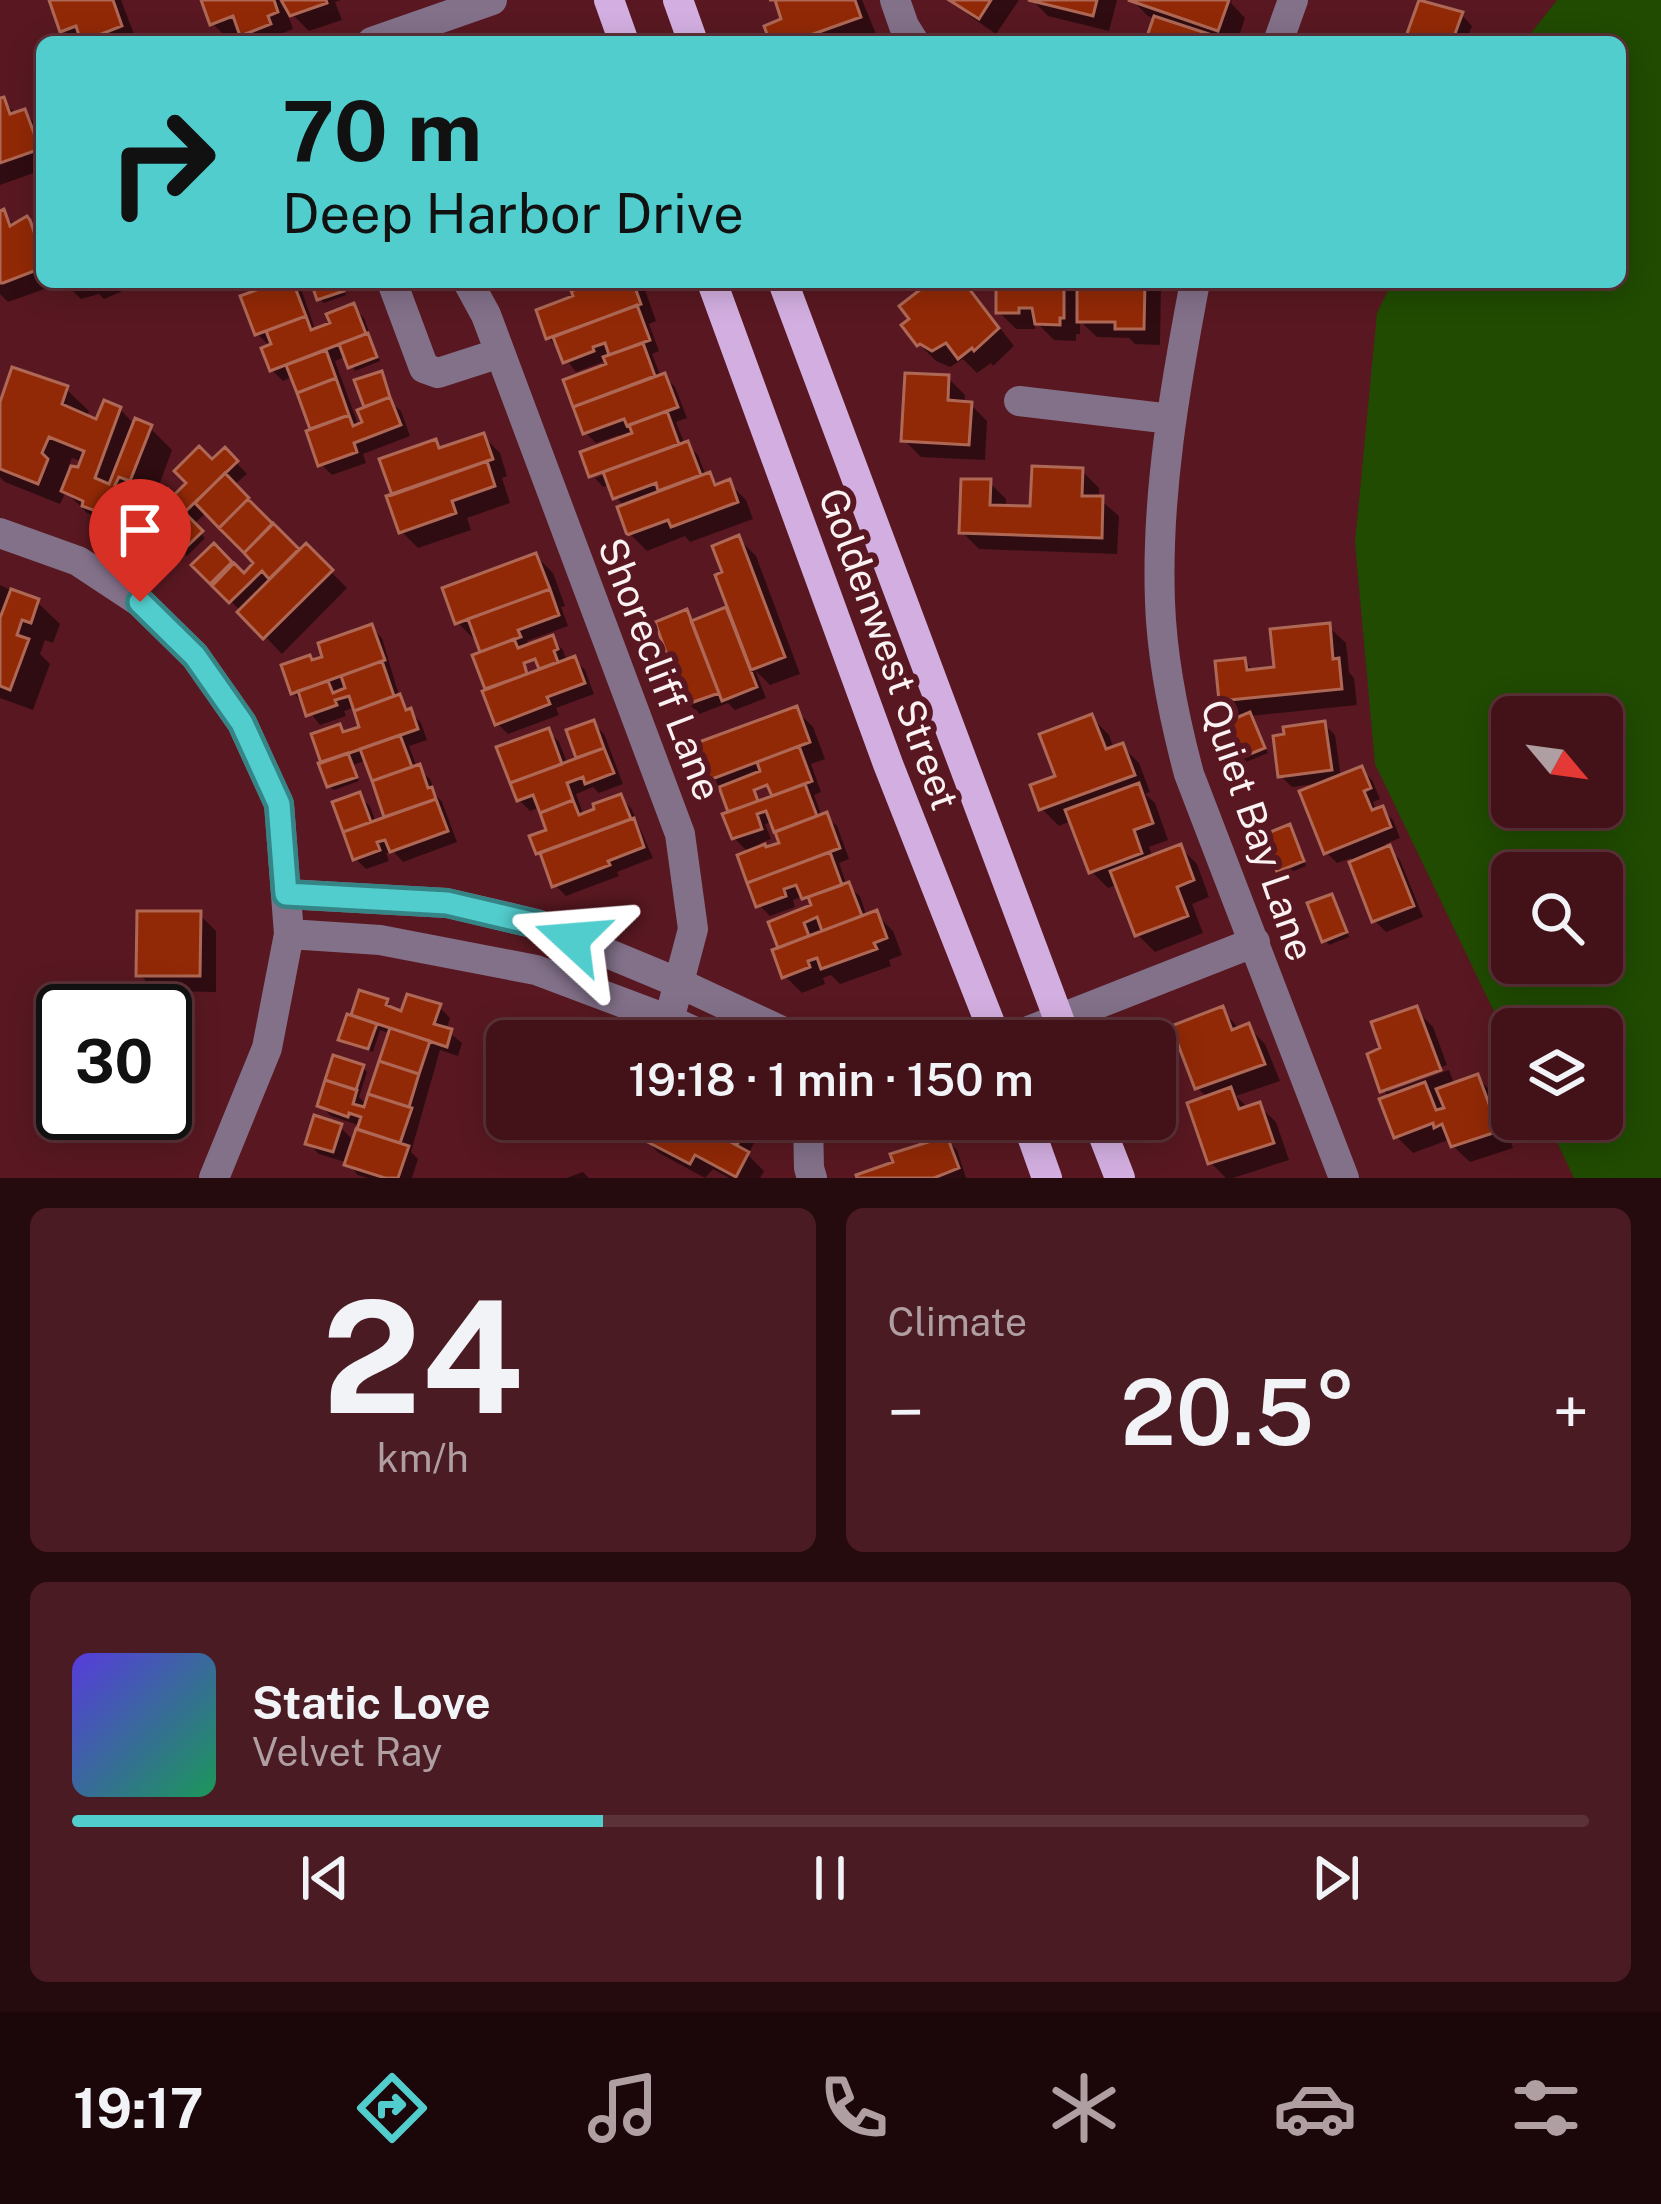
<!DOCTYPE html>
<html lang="en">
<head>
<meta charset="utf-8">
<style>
	:root { --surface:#431219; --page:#4a1b22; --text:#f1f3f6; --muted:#af9ea2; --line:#5b3238; --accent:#52cdce }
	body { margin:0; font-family:"Public Sans",sans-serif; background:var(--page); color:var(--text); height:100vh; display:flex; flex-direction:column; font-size:45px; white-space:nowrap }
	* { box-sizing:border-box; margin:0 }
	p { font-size:39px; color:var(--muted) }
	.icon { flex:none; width:66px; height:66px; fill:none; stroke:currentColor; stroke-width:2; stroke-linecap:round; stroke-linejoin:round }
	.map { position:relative; height:1178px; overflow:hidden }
	.side { display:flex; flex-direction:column; gap:30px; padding:30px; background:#250a0e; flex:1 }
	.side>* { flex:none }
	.top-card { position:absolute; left:36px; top:36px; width:1590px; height:252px; border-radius:18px; box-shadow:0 6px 30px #0003,0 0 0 3px var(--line); background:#52cdce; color:#111; overflow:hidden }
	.needle { width:78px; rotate:119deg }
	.fabs { position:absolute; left:1491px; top:696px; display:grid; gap:24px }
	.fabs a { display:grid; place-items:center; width:132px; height:132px; border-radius:18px; background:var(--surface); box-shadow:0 6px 30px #0003,0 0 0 3px var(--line); font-size:60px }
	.speed { position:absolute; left:36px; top:984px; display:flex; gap:24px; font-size:60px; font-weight:700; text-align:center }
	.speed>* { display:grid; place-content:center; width:156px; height:156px; border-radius:50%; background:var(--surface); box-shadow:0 6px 30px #0003,0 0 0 3px var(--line); line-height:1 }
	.speed .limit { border:6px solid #111; border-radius:18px; background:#fff; color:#111 }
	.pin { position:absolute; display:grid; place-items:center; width:102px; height:102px; color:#fff; margin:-123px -51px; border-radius:50% 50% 50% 0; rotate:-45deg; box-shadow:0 0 12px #0007 }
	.pin .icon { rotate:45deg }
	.me { position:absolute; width:132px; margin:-66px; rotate:289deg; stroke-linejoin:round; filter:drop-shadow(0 0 9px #0008) }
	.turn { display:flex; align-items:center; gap:42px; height:252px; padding:0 48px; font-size:54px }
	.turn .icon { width:156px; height:156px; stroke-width:2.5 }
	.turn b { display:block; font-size:84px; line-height:102px }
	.big { font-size:90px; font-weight:600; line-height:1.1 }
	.side .card { flex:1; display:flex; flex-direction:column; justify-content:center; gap:18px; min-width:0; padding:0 42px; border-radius:18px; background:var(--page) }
	.side .dial { align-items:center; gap:0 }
	.dial b { font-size:156px; line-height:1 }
	.song { display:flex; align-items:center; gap:36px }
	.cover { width:144px; height:144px; border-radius:18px; background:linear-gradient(135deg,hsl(250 70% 55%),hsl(150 70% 35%)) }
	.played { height:12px; border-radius:6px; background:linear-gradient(90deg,var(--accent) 35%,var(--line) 35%) }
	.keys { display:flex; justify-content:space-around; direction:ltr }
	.heat { display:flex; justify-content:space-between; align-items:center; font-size:66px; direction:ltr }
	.side .tiles { flex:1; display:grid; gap:30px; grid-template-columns:1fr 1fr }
	.card:last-child { grid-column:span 2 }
	.trip { position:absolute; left:486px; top:1020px; width:690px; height:120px; border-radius:18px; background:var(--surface); box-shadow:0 6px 30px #0003,0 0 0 3px var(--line); font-weight:600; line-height:120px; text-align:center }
	.menu { display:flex; height:192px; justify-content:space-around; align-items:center; background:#1b070a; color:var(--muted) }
	.menu .icon { width:84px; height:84px }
	.menu .selected { color:var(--accent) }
	.menu b { font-size:54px; color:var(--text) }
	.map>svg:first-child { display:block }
	.green { fill:#204b01; fill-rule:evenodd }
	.shadow { fill:#0007; fill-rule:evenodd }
	.building { fill:#922906; stroke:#ae6855; stroke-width:3 }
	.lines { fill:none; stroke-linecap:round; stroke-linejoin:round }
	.minor { stroke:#83718a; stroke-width:30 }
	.major { stroke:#d3afe1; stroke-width:30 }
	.route-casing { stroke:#358586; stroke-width:30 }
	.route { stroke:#52cdce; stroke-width:21 }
	.labels { text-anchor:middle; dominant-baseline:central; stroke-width:12; stroke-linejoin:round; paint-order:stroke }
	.street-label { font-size:39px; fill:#faf1f2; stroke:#591821 }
</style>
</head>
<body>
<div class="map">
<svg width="1661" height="1178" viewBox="0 0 1661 1178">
	<rect width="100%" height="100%" fill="#591821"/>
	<path class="green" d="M1557,0H1661V1178H1574L1546,1119H1602V1029H1512V1049L1375,764L1355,543L1377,313L1392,282H1620V42H1524ZM1512,717H1602V807H1512ZM1512,873H1602V963H1512Z"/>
	<path class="shadow" d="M52,0H121L137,42H74L63,30Z
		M204,0H341L335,2L342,20L309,31L285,7L293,29L283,33L286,41L251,42L244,35L229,40L212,23Z
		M772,0H862L876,34L853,42H773L785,21L781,9Z
		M954,0H1019L996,34L970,16Z
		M1032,0H1117L1109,31L1048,16Z
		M1132,0H1232L1231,3L1245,18L1237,42H1225L1210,37L1215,42H1148L1156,19L1148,16Z
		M1462,15L1472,26L1466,42H1407Z
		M3,101L17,115L24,112L41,129L42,170L0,185V102Z
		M3,213L16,226L26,220L42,236V282H140L141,283L104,299L99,294L81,299L64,282L8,302L0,294V214Z
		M149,282H177L156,290Z
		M288,282H292L302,292L316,332L334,325L353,307L364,318L380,361L355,371L347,356L335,361L359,427L365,424L369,408L366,405L381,374L386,379L394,405L401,411L410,436L363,454L366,463L332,475L321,464L314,431L294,376L283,381L272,370L271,347L257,334Z
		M314,282H342L346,295L324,303L320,299Z
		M605,282H637L645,290L656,321L649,324L659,351L652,354L661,377L664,376L675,387L687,418L676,422L685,445L687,444L698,455L706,476L709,475L720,486L729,483L746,500L753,519L690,542L685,536L647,551L630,534L621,508L625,507L616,497L611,484L603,487L595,478L618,470L616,464L594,472V477L592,476L584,454L621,441L619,435L596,443L585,432L567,382L615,364L613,358L576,372L549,338L539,312L577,298L575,293Z
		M935,282H964L1014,346L993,366L991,363L977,373L963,359L950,367L936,361L919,344Z
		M999,282H1161L1160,345L1135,344L1129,338L1097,337L1080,321V334H1076V341L1054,340L1035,321V329H1016L999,312Z
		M948,378L965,395L964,404H970L987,421L985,460L921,457L904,440Z
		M66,389L89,411L87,418L98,423L120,409L135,425L150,428L172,450L153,502L141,498L137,508L143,514L133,536L108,528L98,518L87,513L66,492L60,504L5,482L0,477V411ZM72,458L83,462L79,470L68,468Z
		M483,436L500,453L507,476L502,478L510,503L467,518L471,530L418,548L401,531L395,497L435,443L443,450Z
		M225,451L247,474L233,486L299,553L306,547L347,588L282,654L196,565L214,547L243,576L258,563L207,512L193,525L205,538L187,556L166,534L174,499Z
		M1082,471L1099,488V499L1119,516L1117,554L979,549L962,532L989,482L1006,499V508L1033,509Z
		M739,539L756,556L800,674L770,685L755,670L766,698L735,710L728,703L699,714L688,703L687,613L696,622L726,611L735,620L726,574Z
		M536,556L553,573L565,606L561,607L568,626L527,641L530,647L552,639L563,650L567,662L574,659L585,670L594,694L556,708L559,715L508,734L497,723L476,657L484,654L478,638L474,639L457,622ZM537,656L543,671L526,678L520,662Z
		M0,585L37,602L60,624L53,643L45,640L40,654L50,664L33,710L0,698Z
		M371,627L382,638L400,699L421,723L427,740L409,746L417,768L430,779L436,795L442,802L457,842L403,862L393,851L386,853L389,861L366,869L355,858L336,804L359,796L370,806L376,823L388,819L367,760L353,765L359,781L334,790L329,786L339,728L346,735L363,728L356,707L344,711L346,716L320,725L293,692L313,663Z
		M1329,627L1346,643L1349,672L1354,678L1357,705L1250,716L1254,720L1268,753L1246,762L1241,757V719L1222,700L1244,661L1255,672L1277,670Z
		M796,710L813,727L825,759L811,764L821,792L814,795L822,817L826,816L837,826L849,859L839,863L847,886L860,896L867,917L876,914L893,931L902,955L889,960L891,966L840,984L831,975L823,978L825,984L802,993L785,976L781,949L814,908L803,896L793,900L795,907L770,916L759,905L741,856L749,853L734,838L732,814L724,797L707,780ZM769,782L775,798L756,805L751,789ZM773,822L783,844L767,850L760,843L771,839L765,824Z
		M1092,718L1109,735L1114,749L1122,746L1139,763L1150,792L1145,794L1155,803L1168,840L1149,847L1153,858L1180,847L1197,864L1209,897L1192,904L1203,933L1155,952L1138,935L1119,884L1108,888L1091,871L1073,820L1059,826L1042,809Z
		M593,723L604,734L623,784L599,793L593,787L576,794L584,816L620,797L631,808L653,858L617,872L619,876L566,896L555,885L546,860L538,853L550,832L541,807L530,811L519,800L548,731L559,742L568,765L580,760L570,732Z
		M1324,724L1335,735L1341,778L1361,769L1372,780L1380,799L1373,802L1377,812L1382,809L1393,820L1400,838L1385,844L1400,860L1423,917L1386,932L1375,921L1351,858L1337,863L1326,852L1322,783L1292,787L1281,776Z
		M1289,828L1293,833L1306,866L1284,875L1280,870Z
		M1331,897L1336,902L1349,937L1329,945L1325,940Z
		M199,914L216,931V992L156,991L139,974Z
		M386,1001L397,1012L439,1007L450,1018L446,1030L462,1043L458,1056L440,1050L411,1152L418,1159L412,1178H368L358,1175L348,1163L319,1154L308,1143L340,1127L355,1142L361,1126L331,1116L320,1105L362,1067L367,1072L359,1097L368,1106L391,1034L380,1030L373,1052L346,1043L342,1039L362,1022L354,1014Z
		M1222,1009L1240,1030L1248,1027L1265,1044L1280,1081L1236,1096L1249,1109L1259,1106L1276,1122L1289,1160L1233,1178H1226L1211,1163L1209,1099L1197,1087Z
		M1416,1010L1433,1027L1447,1065L1388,1086V1092L1449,1070L1455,1086L1477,1077L1494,1094L1513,1148L1470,1162L1453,1146L1451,1139L1413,1153L1396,1136L1391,1098L1383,1090L1384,1050Z
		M651,1119H737L758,1135L748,1155L764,1171L760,1178H729L713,1169L705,1178L659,1153L642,1136Z
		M946,1139L957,1150L966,1178H861Z
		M583,1172L589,1178H566Z"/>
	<path class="building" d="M49,0H113L122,26L81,42L76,26L60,32Z
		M201,0H274L278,12L268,16L271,24L240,36L233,16L210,25Z
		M281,0H326L327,3L290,16Z
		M769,0H855L861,17L791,42H770L764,26L781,19L775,0Z
		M949,0H991L979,19Z
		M1028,0H1097L1093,16Z
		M1128,0H1229L1218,31Z
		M1419,0L1463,12L1452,42H1404Z
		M1154,16L1212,35L1210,42H1145Z
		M4,97L10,114L25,109L40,149L0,163V98Z
		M4,209L10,226L27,216L30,220L42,255V268L3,283H0V211Z
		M279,282H293L306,316L255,335L240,296Z
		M311,282H341L344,291L317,300Z
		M596,282H633L641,304L546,339L536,310L573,296L571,291Z
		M930,282H964L999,328L974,351L972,348L958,359L946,343L932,351L920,344L917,346L901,325L909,319L899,306Z
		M996,282H1064V318H1060V325L1035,324L1032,308H1019V313H996Z
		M1077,282H1145L1144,329H1115V322H1077Z
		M354,303L366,334L270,371L261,348L271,344L266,331L306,316L311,330L330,323L326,314Z
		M637,305L650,340L609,355L605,343L593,347L594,351L563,363L553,337Z
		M368,333L377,357L348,368L339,344Z
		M643,343L655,376L573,407L563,380L606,364L603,357Z
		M326,350L336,378L297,393L286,365Z
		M12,367L68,386L62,404L96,419L104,400L121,407L95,478L109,484L135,418L152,425L130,481L119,477L115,485L122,489L110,516L82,506L83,501L61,491L71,466L78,467L84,451L49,437L42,453L48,459L38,484L0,469V402Z
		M382,371L390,397L364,407L354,380Z
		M665,373L678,407L627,426L624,419L583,434L573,407Z
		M905,373L949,375L948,400L972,402L969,445L901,441Z
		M336,378L349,415L310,429L297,393Z
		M390,397L401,425L354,443L357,452L318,466L306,431L349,415L353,426L362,422L357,410Z
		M667,411L679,444L589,477L580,452L632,433L629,425Z
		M484,433L493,459L392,495L379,459L436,439L439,448Z
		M688,441L701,475L658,491L656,483L613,499L603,472Z
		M199,446L212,459L225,447L238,461L165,531L146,512L168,489L174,495L186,483L174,471Z
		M487,461L495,486L452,501L456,513L399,533L386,496Z
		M1032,466L1083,468L1082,496H1103L1102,538L959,533L961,479H991L990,505L1030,506Z
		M710,472L715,485L730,479L738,502L671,527L668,520L627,535L617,507Z
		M225,473L249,498L219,528L195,503Z
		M248,499L273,524L244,553L219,528Z
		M184,512L203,531L180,553L162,534Z
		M273,523L299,549L269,579L262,571L229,603L212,586L234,563L244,573L253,563L244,553Z
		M739,535L785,657L751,670L715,575L722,572L712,546Z
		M214,543L232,562L210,584L191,565Z
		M306,543L333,570L263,639L237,612Z
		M536,553L550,589L455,624L442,588Z
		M11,589L39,599L31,623L22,620L17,635L29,639L10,690L0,686V618Z
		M550,589L559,615L518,630L521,637L480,652L468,619Z
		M726,607L757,687L722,701L691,621Z
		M687,609L719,693L685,705L655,622Z
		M1330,623L1333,659L1339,658L1342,689L1219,701L1215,661L1245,658L1247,670L1274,667L1270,629Z
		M372,624L385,660L291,694L281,665L310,655L312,660L322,657L318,643Z
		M553,635L558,649L554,651L558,662L539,669L535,659L524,663L527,674L485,689L472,655L514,639L518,648Z
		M575,656L585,683L547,697L550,704L495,725L482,691Z
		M382,661L394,696L354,711L349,696L335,700L337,705L306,716L298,691L328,681L333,693L345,688L341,676Z
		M400,694L406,710L411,708L418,729L321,763L311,734L340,724L343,732L359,727L354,711Z
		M797,706L810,742L704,782L691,745Z
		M1250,712L1265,748L1238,759L1224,723Z
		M1092,714L1106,749L1123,743L1135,775L1039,810L1030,785L1055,776L1039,734Z
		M594,720L604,748L576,758L566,730Z
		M1325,721L1332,770L1278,777L1273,736L1284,734L1283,727Z
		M549,728L562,764L510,783L496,747Z
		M400,735L412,767L372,781L360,749Z
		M799,746L812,781L772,796L767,785L754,790L758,801L728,812L719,787L760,771L757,762Z
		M604,748L614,773L585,784L583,777L567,783L573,800L540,813L533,795L517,801L510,783Z
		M348,753L357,777L327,787L318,763Z
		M420,764L428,788L432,787L436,799L384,817L372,781Z
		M1362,766L1371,788L1364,791L1372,810L1383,806L1391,827L1324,854L1299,791Z
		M1139,783L1153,823L1134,830L1142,853L1089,873L1065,810Z
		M805,784L817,816L774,832L766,811L757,814L762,829L732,839L722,814Z
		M360,792L371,822L343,832L332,802Z
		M621,794L631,819L536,854L529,836L546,830L540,813L573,800L579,815L594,809L593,804Z
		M436,799L448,831L390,852L385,840L377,842L380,850L353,860L343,832Z
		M827,812L840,848L747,883L737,855L765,844L766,847L779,843L775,832Z
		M634,818L644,847L608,861L610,865L552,887L540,853Z
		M1290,824L1304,861L1277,872L1263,835Z
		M1181,844L1194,880L1177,887L1188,916L1135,936L1110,871Z
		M1390,845L1414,906L1372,922L1349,862Z
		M830,852L842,885L802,899L796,885L784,889L786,896L756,907L747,883Z
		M849,882L862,916L822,931L817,917L804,923L809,936L778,948L768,922L811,905L808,897Z
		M1332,894L1347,932L1322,942L1307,903Z
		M877,910L887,938L874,943L877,949L821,969L817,958L808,961L810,967L782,978L772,950Z
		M137,911H201L200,976H136Z
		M359,990L388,999L386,1005L401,1011L407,994L441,1004L434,1024L452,1029L447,1047L351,1015Z
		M1223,1006L1232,1030L1249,1023L1265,1064L1195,1089L1171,1026Z
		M1417,1006L1441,1070L1380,1092L1367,1054L1380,1048L1371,1022Z
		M347,1014L377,1024L368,1049L338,1040Z
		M390,1028L430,1041L419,1074L379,1061Z
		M333,1055L364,1065L356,1090L325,1080Z
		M379,1061L419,1074L409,1107L368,1094Z
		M1478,1074L1499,1131L1451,1147L1442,1124L1434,1128L1433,1123L1394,1138L1379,1099L1425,1082L1436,1110L1444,1108L1436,1089Z
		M325,1080L357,1090L353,1104L364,1107L368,1094L412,1108L400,1143L357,1129L361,1117L349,1113L348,1117L317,1106Z
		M1231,1087L1239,1109L1260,1102L1274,1143L1208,1164L1187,1103Z
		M314,1115L342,1124L333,1152L305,1144Z
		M648,1119H688L749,1152L736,1177L695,1155L690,1164L638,1137Z
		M688,1119H744L749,1122L737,1145Z
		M356,1129L409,1146L398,1178H385L344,1165Z
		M947,1136L959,1168L934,1178H857L856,1175L893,1162L890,1154Z"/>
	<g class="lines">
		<path class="minor" d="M895,0L904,26L914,42
			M372,42L492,0
			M1278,42L1293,0
			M392,282L424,368L438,373L500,353
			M468,282L486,315L680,834L693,929L669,1020
			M1195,282C1175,387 1156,495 1160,602C1162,661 1174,718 1189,774L1344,1178
			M1019,401L1171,419
			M0,533L78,561L140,602L195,656L242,723L279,804L289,934L267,1048L214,1178
			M286,894L447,903L537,924L679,983L803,1041
			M289,934L380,940L536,970L669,1020L715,1041
			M935,1041L955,1038L982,1041
			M1003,1041L1255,942
			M808,1119L809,1168L812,1178"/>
		<path class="major" d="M609,0L624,42
			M678,0L693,42
			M712,282L888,764L997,1041
			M783,282L1067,1041
			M1026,1119L1047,1178
			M1097,1119L1120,1178"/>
	</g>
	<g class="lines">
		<defs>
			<path id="route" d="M140,602L195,656L242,723L279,804L286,894L447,903L536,924L572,939"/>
		</defs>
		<use href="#route" class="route-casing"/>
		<use href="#route" class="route"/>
	</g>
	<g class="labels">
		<g class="street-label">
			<text transform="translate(889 649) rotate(70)">Goldenwest Street</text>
			<text transform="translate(660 669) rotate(69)">Shorecliff Lane</text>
			<text transform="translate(1258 830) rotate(71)">Quiet Bay Lane</text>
		</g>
	</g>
</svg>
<div class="fabs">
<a><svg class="needle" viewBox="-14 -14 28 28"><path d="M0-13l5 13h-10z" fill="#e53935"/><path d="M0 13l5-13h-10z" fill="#af9ea2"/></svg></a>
<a><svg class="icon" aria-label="search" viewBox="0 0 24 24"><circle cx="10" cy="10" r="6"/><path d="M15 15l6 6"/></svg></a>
<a><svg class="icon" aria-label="layers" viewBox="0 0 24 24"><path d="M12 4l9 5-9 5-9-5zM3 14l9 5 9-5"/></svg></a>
</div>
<div class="speed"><div class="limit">30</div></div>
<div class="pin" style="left:140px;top:602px;background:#d93025"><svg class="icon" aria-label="arrive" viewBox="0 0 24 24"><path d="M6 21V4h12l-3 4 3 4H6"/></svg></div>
<svg class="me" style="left:572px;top:939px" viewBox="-20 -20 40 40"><path d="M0-17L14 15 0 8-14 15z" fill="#52cdce" stroke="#fff" stroke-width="4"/></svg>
<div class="trip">19:18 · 1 min · 150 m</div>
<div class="top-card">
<div class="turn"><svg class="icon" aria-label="right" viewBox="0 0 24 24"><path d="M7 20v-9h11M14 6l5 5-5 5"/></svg><div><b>70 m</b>Deep Harbor Drive</div></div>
</div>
</div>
<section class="side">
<div class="tiles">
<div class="card dial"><b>24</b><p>km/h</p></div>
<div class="card"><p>Climate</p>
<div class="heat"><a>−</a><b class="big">20.5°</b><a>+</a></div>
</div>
<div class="card">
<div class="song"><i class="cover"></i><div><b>Static Love</b><p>Velvet Ray</p></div></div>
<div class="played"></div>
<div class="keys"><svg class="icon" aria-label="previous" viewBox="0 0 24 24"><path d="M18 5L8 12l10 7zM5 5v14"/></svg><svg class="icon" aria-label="pause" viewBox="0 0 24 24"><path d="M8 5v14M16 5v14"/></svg><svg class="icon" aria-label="next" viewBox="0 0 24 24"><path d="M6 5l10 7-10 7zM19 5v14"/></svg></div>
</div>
</div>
</section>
<nav class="menu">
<b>19:17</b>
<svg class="icon selected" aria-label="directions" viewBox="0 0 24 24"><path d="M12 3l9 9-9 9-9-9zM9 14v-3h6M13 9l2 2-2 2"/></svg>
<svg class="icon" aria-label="music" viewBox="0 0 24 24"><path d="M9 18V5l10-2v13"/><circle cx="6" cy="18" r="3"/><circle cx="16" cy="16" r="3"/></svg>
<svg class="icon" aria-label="phone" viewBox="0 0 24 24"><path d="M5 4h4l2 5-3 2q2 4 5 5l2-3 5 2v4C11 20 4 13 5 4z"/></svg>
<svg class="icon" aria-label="climate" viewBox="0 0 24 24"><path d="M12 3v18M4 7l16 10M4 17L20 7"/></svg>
<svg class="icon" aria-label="car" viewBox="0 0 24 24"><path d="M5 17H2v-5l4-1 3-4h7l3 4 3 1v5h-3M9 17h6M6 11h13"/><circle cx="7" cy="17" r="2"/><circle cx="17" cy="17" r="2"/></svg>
<svg class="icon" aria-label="filters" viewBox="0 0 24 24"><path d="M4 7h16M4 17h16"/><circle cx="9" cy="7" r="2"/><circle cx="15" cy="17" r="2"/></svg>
</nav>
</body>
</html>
